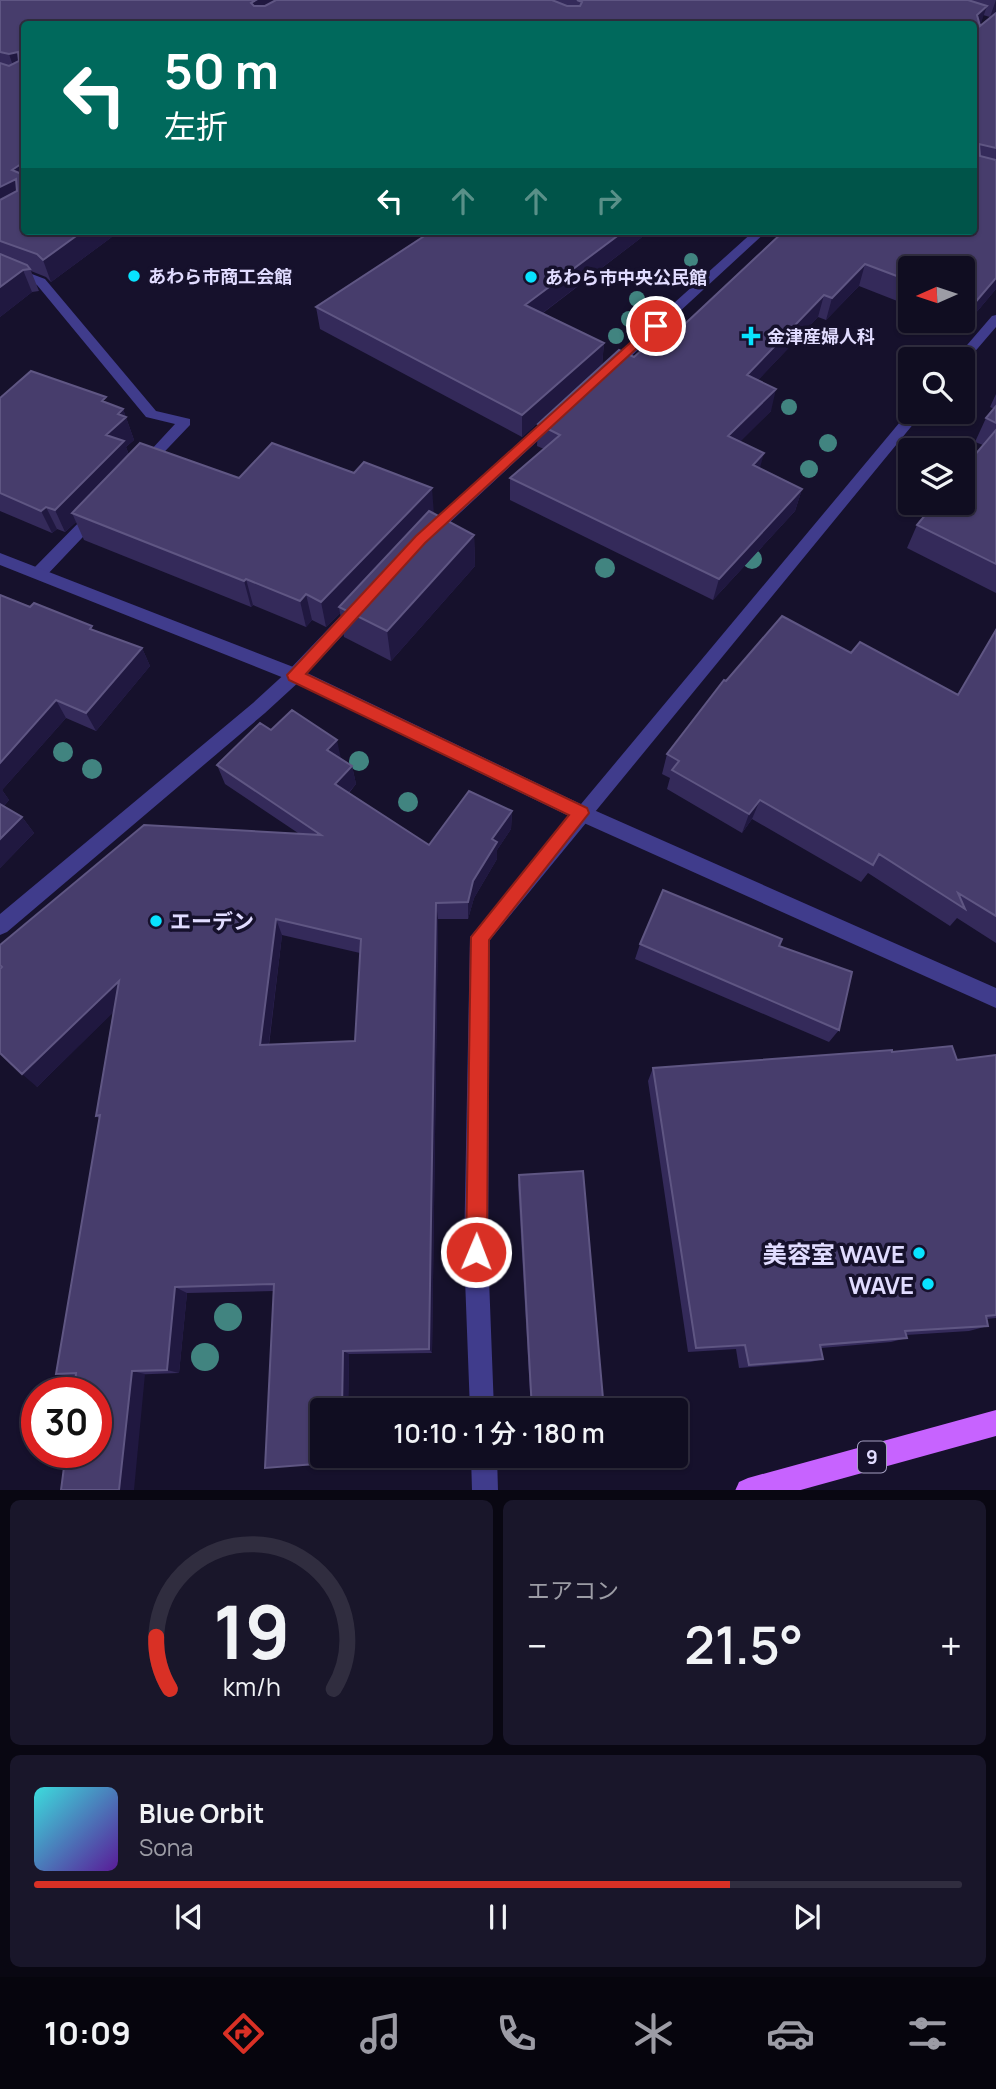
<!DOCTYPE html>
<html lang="ja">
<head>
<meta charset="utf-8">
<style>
	:root { --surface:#100d21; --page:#19162a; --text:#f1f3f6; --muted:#9c9ca5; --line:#302d3f; --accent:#d93025 }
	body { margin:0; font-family:Manrope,"Noto Sans JP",sans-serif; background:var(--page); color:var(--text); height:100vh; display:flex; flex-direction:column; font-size:26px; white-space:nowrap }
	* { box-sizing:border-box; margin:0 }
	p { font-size:23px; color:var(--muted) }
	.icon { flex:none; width:38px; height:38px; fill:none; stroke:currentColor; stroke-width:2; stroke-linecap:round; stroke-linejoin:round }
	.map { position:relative; height:1490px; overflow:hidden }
	.drawer { display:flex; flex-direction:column; gap:10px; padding:10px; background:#090712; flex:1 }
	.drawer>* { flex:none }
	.top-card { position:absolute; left:21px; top:21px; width:956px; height:214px; border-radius:7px; box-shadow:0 2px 5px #0004,0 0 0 2px var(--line); background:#00695c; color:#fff; overflow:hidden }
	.needle { width:46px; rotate:267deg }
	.fabs { position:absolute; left:898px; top:256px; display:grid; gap:14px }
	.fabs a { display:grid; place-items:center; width:77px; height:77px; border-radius:7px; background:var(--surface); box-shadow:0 2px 5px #0004,0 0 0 2px var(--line); font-size:35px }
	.speed { position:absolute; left:21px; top:1377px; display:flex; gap:14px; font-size:35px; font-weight:700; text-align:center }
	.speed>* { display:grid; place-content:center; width:91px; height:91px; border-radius:50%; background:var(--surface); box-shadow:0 2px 5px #0004,0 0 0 2px var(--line); line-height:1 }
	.speed .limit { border:10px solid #d22; background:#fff; color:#111 }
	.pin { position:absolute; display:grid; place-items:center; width:60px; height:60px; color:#fff; margin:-30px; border:4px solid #fff; border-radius:50%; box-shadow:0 2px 7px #0007 }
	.me { position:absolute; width:77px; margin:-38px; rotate:1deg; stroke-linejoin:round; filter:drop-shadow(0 0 5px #0008) }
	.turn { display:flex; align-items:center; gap:24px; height:147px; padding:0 28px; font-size:32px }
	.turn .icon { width:91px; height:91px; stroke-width:2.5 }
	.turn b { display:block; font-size:49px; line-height:60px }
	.lanes { display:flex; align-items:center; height:66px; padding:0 28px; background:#0003; justify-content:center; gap:35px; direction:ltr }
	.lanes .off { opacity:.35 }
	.big { font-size:52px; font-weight:600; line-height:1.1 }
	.drawer .widget { flex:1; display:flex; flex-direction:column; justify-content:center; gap:10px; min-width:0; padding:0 24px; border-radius:10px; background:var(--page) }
	.drawer .dial { align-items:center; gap:0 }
	.dial svg { height:182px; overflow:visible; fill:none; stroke:var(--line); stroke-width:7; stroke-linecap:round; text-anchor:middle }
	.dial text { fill:var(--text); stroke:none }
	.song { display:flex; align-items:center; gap:21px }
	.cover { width:84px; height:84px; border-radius:10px; background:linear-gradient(135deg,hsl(180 70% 55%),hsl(270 70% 35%)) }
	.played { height:7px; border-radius:4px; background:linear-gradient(90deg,var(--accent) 75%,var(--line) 75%) }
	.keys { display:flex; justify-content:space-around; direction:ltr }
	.heat { display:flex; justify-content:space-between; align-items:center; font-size:38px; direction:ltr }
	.drawer .tiles { flex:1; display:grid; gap:10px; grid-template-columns:1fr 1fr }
	.widget:last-child { grid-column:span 2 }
	.trip { position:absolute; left:310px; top:1398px; width:378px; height:70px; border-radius:7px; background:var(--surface); box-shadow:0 2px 5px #0004,0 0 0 2px var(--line); font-weight:600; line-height:70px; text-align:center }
	.dock { display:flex; height:112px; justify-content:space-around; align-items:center; background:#06050d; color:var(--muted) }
	.dock .icon { width:49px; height:49px }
	.dock .current { color:var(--accent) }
	.dock b { font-size:32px; color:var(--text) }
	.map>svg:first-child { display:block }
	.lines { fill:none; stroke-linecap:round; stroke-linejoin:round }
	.minor { fill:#403c8c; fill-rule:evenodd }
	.tertiary { fill:#403c8c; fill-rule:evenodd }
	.primary { fill:#c763ff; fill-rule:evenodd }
	.tree { fill:#418480 }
	.wall { fill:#342a5a; fill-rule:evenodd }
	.shaded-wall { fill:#201840 }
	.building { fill:#473d6c; stroke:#5f5683; stroke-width:2; fill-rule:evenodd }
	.route { fill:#d93025; stroke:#8d1f18; stroke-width:2 }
	.poi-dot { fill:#08e3ff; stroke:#16112c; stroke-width:2.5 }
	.labels { text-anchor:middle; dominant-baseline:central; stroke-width:7; stroke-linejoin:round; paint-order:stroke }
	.far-poi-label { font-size:18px; font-weight:bold; fill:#e1dcff; stroke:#16112c; text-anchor:start }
	.shield { fill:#16112c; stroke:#a49fc0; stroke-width:2 }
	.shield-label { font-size:19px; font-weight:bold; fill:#e1dcff }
	.poi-label { font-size:21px; font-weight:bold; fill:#e1dcff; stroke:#16112c; text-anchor:start }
	.near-poi-label { font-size:24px; font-weight:bold; fill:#e1dcff; stroke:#16112c; text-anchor:end }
</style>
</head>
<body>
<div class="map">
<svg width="996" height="1491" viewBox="0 0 996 1491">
	<rect width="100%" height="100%" fill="#16112c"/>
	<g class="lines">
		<path class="minor" d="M754,231H767L614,372H604V366Z
			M0,262L45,279L156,411L190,419V425L149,468H139L137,465L175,424L146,417L37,285L0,270Z
			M996,315V327L966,362L962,363V359H955L992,316Z
			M910,410L924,411L490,940L488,1252L494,1410H470L464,1252L470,937Z
			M554,413L561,418L559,421L433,538H423L420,534L423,530L549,415Z
			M95,510L100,511L102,515L100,519L45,577H33L31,573L33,569L90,511Z
			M358,602L366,608L364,612L301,680L265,713L7,932L0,935V914L253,703L289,670L352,604Z
			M471,1456H497L498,1491H472Z"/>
		<path class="tertiary" d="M0,553L301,670L587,807L996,988V1008L575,819L289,680L0,565Z"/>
		<path class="primary" d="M996,1410V1436L797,1491H735L739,1482L748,1478Z"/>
	</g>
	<g class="tree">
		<circle cx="691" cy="260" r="7"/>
		<circle cx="637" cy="299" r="8"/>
		<circle cx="629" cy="319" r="8"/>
		<circle cx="616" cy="336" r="8"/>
		<circle cx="789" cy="407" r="8"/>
		<circle cx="828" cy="443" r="9"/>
		<circle cx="809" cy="469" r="9"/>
		<circle cx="752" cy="559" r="10"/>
		<circle cx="605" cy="568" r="10"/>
		<circle cx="63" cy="752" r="10"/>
		<circle cx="359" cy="761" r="10"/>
		<circle cx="92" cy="769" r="10"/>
		<circle cx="408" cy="802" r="10"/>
		<circle cx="228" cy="1317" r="14"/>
		<circle cx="205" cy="1357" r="14"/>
	</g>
	<path class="wall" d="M0,0H996V289L964,327L946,320H962V268H910V306L859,286L826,320L818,317L758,380L771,411L740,441L760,469L802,489L795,511L713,600L510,500V478L544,449L537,446L538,424L634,357L672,336L783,231H973V24H24V231H120L51,282L46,277L31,271L39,291L32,292L0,317ZM983,15L990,17L980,26Z
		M650,231L543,313L604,343L602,365L522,437L320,329L316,307Z
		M996,394V593L907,548L917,525L983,445L975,442L986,418L994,409L990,407Z
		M0,398L108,404L123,409L134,440L126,447L129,455L239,478L434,514L474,535L475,566L391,661L344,637L340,613L326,627L312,620L306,627L253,605L251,607L84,540L76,522L65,532L57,529L52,533L0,511Z
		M0,595L142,648L150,666L96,731L66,718L2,790L9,800L4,806L22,817L34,833L0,868Z
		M996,629V943L957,918L950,926L868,873L861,882L752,819L742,833L667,789L670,778L662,774L667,754L726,681L851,653L958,695Z
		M271,730L341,758L352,766L356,784L349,793L429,845L512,811L511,829L497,850V859L474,898L468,919H438L432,1353L349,1354L348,1410H322V1456H348V1461L265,1468L274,1291L187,1293L179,1373L73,1377L56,1374L100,1119L96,1116L113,1012L37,1087L0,966V945L298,833L225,784L217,765ZM282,935L360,953L355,1041L269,1045Z
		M640,944L779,946L839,1030L829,1042L635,959Z
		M892,1052L957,1060L996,1055V1318L986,1319L988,1326L969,1331L906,1335L907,1338L891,1342L821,1348L823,1359L811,1362L739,1368L736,1349L688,1352L648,1081L653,1068Z
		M519,1175L604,1410H531L518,1185Z"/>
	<path class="shaded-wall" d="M256,0H295L254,24L251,3Z
		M996,0V15L990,17Z
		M987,6L980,26L977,15Z
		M18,52L24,70L16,75L9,54Z
		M24,162V189L0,213V187L12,170Z
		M83,231H120L51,282L43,260Z
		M624,231H650L524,327L525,305Z
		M865,264L859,286L826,320L832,298Z
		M23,270L32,292L0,317V287Z
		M996,278V289L964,327L973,305Z
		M824,295L818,317L742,397L747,375Z
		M604,343L602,365L522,437V415Z
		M776,389L771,411L724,458L728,436Z
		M123,409L134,440L126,447L132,464L72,513L76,522L65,532L55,510L106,435L118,414Z
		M764,453L758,475L753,465Z
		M432,488L434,515L339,607L340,613L326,627L321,602Z
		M802,489L795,511L713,600L719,579Z
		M46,507L57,529L52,533L41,511Z
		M474,535L475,566L391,661L387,631Z
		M246,579L253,605L251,607L244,581Z
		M306,594L312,620L306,627L300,601Z
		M142,648L150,666L96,731L86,713Z
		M56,700L66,718L2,790L9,800L0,810V763Z
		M337,740L341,759L327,750Z
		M352,766L356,784L340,802L335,784Z
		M760,800L752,819L742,833L749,814Z
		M512,811L511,829L497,850V859L474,898L468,919V902L473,881L492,839Z
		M22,817L34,833L0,868V839Z
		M436,903L438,919L432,1353L429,1349Z
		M276,919L282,935L267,1058L260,1045Z
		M119,981L130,996L37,1087L22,1074Z
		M175,1287L187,1293L179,1373L167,1370Z
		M343,1351L349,1354L348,1410H342Z
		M132,1371L145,1374L134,1490H119Z
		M341,1456H348V1461L341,1462Z"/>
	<path class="building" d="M0,0H256L251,3L254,6H265L276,0H552L567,6H580L582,2L577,0H968L987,6L977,15L980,26L996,13V148L979,144L980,156L996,160V278L973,305L962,301V268H910V281L865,264L832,298L824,295L747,375L776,389L728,436L764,453L753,465L802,489L719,579L510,478L560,435L538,424L619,350L634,357L662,332L672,336L784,231H973V24H24V162L12,170L24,175V231H83L43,260L37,254L0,241V200L17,191L16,179L0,187V63L9,66L19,61L18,52L9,54L0,52Z
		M432,231H624L525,305L604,343L522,415L316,307Z
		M0,254L27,265L30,269L23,270L0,287Z
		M31,371L106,397L102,401L123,409L118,414L126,417L106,435L124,441L55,510L46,507L41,511L0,493V398Z
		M996,406V423L986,418Z
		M996,430V564L917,525L936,502H962V470Z
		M140,443L239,478L272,443L354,473L364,462L432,488L321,602L306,594L300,601L246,579L244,581L72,513Z
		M429,511L474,535L387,631L339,607Z
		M0,595L30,607L34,603L92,626L90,629L142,648L86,713L56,700L0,763Z
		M782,616L851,653L860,642L958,695L996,630V916L958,893L965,909L879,854L873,865L760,800L749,814L672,770L679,761L667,754L724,680L726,681Z
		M292,710L337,740L327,750L352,766L335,784L429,845L469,791L512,811L492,839L497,842L473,881L468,902L436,903L429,1349L343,1351L342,1410H322V1456H341V1462L265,1468L274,1284L175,1287L167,1370L132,1371L119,1490H61L66,1452H96V1393H74L76,1373L56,1374L100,1115L96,1116L119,981L22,1074L0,1053V969L2,967L0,965V945L144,825L321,835L217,765L260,723L271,730ZM276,919L361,939L355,1041L260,1045Z
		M0,804L22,817L0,839Z
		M663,890L782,939L779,946L852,972L839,1030L640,944Z
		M952,1046L957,1060L996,1055V1315L986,1316L988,1326L905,1331L907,1338L820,1345L823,1359L749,1365L745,1345L696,1348L653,1068L892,1050V1052Z
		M583,1171L604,1410H532L519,1175Z"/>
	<path class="route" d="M651,324L661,326L425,543L306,674L587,808L589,813L489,940L487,1252L484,1260L476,1263L469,1260L466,1252L471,937L569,815L289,680L287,675L416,536Z"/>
	<g class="poi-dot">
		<circle cx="134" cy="276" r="7"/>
		<circle cx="531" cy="277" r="7"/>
		<path d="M747.5 325.5h7v7h7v7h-7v7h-7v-7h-7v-7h7z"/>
		<circle cx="156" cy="921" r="7"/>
		<circle cx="919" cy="1253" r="7"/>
		<circle cx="928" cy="1284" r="7"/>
	</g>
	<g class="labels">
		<g class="far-poi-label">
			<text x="148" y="276">あわら市商工会館</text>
			<text x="545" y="277">あわら市中央公民館</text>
			<text x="767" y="336">金津産婦人科</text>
		</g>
		<rect class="shield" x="858" y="1441.5" width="28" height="31" rx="5"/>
		<g class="shield-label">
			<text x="872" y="1457">9</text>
		</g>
		<g class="poi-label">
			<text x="170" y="921">エーデン</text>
		</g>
		<g class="near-poi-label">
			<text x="905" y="1253">美容室 WAVE</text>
			<text x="914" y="1284">WAVE</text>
		</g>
	</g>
</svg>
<div class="fabs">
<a><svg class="needle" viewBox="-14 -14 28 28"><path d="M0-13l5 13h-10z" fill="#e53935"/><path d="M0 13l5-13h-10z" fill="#9c9ca5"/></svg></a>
<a><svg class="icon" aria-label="search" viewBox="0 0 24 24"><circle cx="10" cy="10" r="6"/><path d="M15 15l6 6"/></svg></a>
<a><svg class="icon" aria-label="layers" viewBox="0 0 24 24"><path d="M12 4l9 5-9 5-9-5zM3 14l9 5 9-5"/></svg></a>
</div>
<div class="speed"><div class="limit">30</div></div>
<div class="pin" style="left:656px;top:326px;background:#d93025"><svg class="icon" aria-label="arrive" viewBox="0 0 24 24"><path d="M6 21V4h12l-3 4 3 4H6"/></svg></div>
<svg class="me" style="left:476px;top:1252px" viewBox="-20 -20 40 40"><circle r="17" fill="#d93025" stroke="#fff" stroke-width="3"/><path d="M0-11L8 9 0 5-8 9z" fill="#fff"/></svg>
<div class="trip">10:10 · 1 分 · 180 m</div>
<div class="top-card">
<div class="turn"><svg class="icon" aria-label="left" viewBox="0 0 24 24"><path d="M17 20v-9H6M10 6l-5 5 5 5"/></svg><div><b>50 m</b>左折</div></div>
<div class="lanes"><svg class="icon" aria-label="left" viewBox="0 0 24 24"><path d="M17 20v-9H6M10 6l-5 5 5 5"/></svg><svg class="icon off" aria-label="ahead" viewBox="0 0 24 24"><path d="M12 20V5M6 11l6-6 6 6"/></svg><svg class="icon off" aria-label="ahead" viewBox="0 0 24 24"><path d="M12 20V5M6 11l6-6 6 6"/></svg><svg class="icon off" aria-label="right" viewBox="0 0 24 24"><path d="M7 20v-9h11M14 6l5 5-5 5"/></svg></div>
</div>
</div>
<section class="drawer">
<div class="tiles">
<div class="widget dial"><svg viewBox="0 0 100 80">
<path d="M14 69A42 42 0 1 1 86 69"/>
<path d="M14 69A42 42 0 0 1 8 46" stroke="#d93025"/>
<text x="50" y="56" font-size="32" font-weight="700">19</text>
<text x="50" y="72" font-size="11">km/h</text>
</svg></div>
<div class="widget"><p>エアコン</p>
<div class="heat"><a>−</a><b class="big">21.5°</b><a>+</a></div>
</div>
<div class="widget">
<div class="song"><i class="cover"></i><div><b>Blue Orbit</b><p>Sona</p></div></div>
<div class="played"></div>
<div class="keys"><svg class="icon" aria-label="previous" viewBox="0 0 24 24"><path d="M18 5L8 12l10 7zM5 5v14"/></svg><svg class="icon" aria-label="pause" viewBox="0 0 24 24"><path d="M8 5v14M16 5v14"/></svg><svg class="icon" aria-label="next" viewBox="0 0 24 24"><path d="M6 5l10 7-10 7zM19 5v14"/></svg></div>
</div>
</div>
</section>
<nav class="dock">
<b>10:09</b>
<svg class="icon current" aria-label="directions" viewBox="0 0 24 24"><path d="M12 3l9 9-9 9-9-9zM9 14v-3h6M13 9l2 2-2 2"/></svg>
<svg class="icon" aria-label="music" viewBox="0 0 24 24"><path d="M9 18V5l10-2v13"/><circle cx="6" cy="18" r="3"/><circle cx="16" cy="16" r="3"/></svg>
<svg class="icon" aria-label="phone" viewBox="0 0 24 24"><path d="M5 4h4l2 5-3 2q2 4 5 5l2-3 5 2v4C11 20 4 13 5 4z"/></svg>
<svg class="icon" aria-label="climate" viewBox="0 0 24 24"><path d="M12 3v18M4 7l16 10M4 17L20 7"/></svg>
<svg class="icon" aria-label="car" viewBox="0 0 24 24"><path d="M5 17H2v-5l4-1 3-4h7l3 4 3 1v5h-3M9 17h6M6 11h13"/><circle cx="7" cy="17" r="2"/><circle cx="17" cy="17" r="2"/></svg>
<svg class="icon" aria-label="filters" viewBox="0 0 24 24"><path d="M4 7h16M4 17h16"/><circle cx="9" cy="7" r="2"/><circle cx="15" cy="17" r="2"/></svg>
</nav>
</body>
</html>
